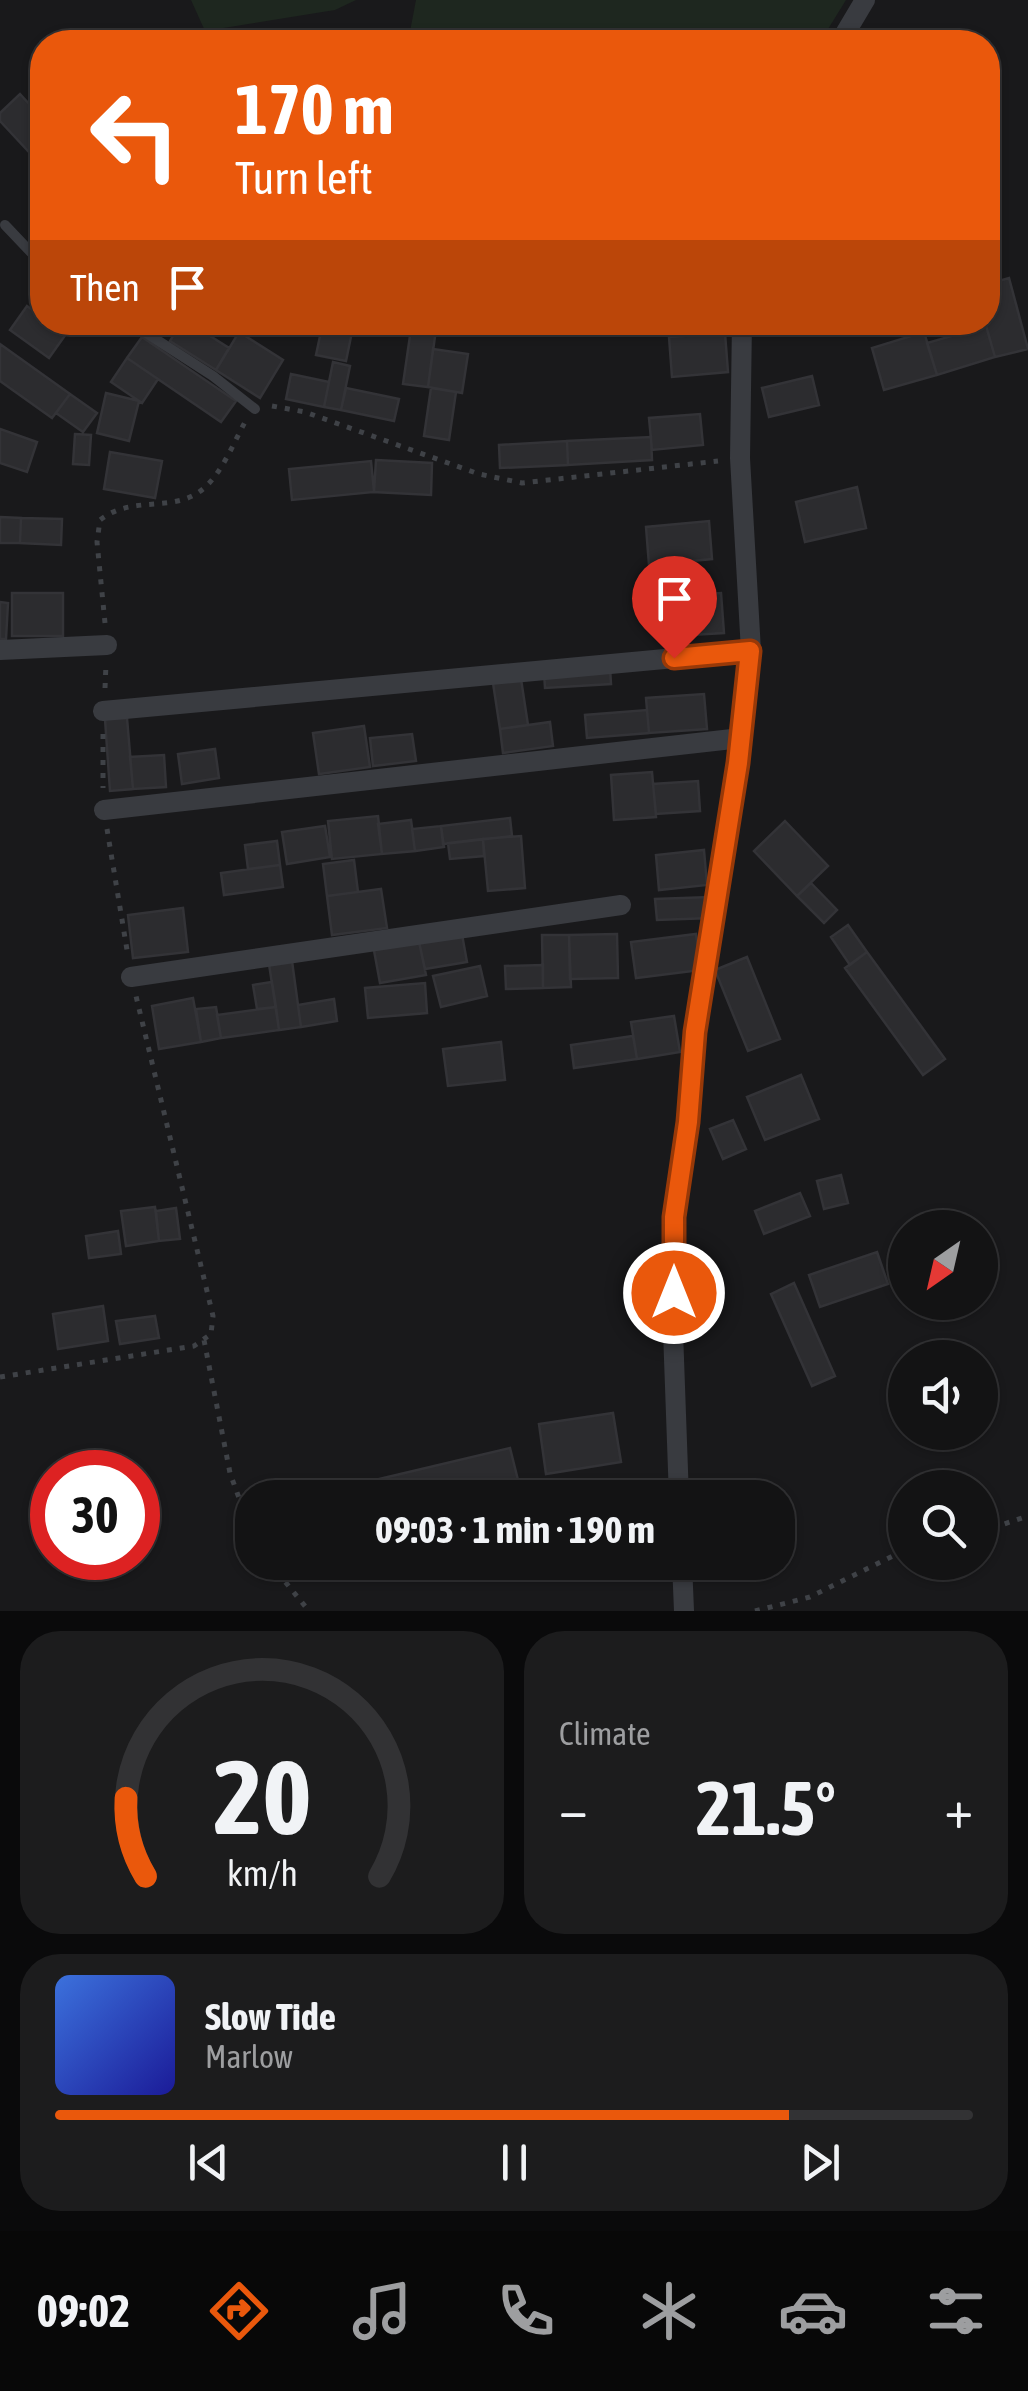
<!DOCTYPE html>
<html lang="en">
<head>
<meta charset="utf-8">
<style>
	:root { --surface:#131314; --page:#1c1c1d; --text:#f1f3f6; --muted:#9d9ea0; --line:#323234; --accent:#ea580c }
	body { margin:0; font-family:"Asap Condensed",sans-serif; background:var(--page); color:var(--text); height:100vh; display:flex; flex-direction:column; font-size:38px; white-space:nowrap }
	* { box-sizing:border-box; margin:0 }
	p { font-size:32px; color:var(--muted) }
	.icon { flex:none; width:55px; height:55px; fill:none; stroke:currentColor; stroke-width:2; stroke-linecap:round; stroke-linejoin:round }
	.map { position:relative; height:1611px; overflow:hidden }
	.drawer { display:flex; flex-direction:column; gap:20px; padding:20px; background:#0a0a0b; flex:1 }
	.drawer>* { flex:none }
	.guide { position:absolute; left:30px; top:30px; width:970px; height:305px; border-radius:40px; box-shadow:0 2px 8px #0004,0 0 0 2px var(--line); background:#ea580c; color:#fff; overflow:hidden }
	.needle { width:65px; rotate:214deg }
	.fabs { position:absolute; left:888px; top:1210px; display:grid; gap:20px }
	.fabs a { display:grid; place-items:center; width:110px; height:110px; border-radius:50%; background:var(--surface); box-shadow:0 2px 8px #0004,0 0 0 2px var(--line); font-size:50px }
	.speed { position:absolute; left:30px; top:1450px; display:flex; gap:20px; font-size:50px; font-weight:700; text-align:center }
	.speed>* { display:grid; place-content:center; width:130px; height:130px; border-radius:50%; background:var(--surface); box-shadow:0 2px 8px #0004,0 0 0 2px var(--line); line-height:1 }
	.speed .limit { border:15px solid #d22; background:#fff; color:#111 }
	.pin { position:absolute; display:grid; place-items:center; width:85px; height:85px; color:#fff; margin:-102px -42px; border-radius:50% 50% 50% 0; rotate:-45deg; box-shadow:0 0 10px #0007 }
	.pin .icon { rotate:45deg }
	.me { position:absolute; width:110px; margin:-55px; rotate:0deg; stroke-linejoin:round; filter:drop-shadow(0 0 8px #0008) }
	.turn { display:flex; align-items:center; gap:35px; height:210px; padding:0 40px; font-size:45px }
	.turn .icon { width:130px; height:130px; stroke-width:2.5 }
	.turn b { display:block; font-size:70px; line-height:85px }
	.then { display:flex; align-items:center; height:95px; padding:0 40px; background:#0003; gap:20px; font-size:38px }
	.big { font-size:75px; font-weight:700; line-height:1.1 }
	.drawer .widget { flex:1; display:flex; flex-direction:column; justify-content:center; gap:15px; min-width:0; padding:0 35px; border-radius:40px; background:var(--page) }
	.drawer .dial { align-items:center; gap:0 }
	.dial svg { height:260px; overflow:visible; fill:none; stroke:var(--line); stroke-width:7; stroke-linecap:round; text-anchor:middle }
	.dial text { fill:var(--text); stroke:none }
	.song { display:flex; align-items:center; gap:30px }
	.cover { width:120px; height:120px; border-radius:15px; background:linear-gradient(135deg,hsl(220 70% 55%),hsl(240 70% 35%)) }
	.played { height:10px; border-radius:5px; background:linear-gradient(90deg,var(--accent) 80%,var(--line) 80%) }
	.keys { display:flex; justify-content:space-around; direction:ltr }
	.heat { display:flex; justify-content:space-between; align-items:center; font-size:55px; direction:ltr }
	.drawer .tiles { flex:1; display:grid; gap:20px; grid-template-columns:1fr 1fr }
	.widget:last-child { grid-column:span 2 }
	.trip { position:absolute; left:235px; top:1480px; width:560px; height:100px; border-radius:40px; background:var(--surface); box-shadow:0 2px 8px #0004,0 0 0 2px var(--line); font-weight:700; line-height:100px; text-align:center }
	.tab-bar { display:flex; height:160px; justify-content:space-around; align-items:center; background:#080808; color:var(--muted) }
	.tab-bar .icon { width:70px; height:70px }
	.tab-bar .selected { color:var(--accent) }
	.tab-bar b { font-size:45px; color:var(--text) }
	.map>svg:first-child { display:block }
	.green { fill:#1e271f }
	.building { fill:#2c2c2f; stroke:#333337; stroke-width:2.5 }
	.lines { fill:none; stroke-linecap:round; stroke-linejoin:round }
	.path { stroke:#3f4247; stroke-width:5; stroke-dasharray:5 8; stroke-linecap:butt }
	.lane { stroke:#393b40; stroke-width:10 }
	.street { stroke:#393b40; stroke-width:20 }
	.route-casing { stroke:#983908; stroke-width:25 }
	.route { stroke:#ea580c; stroke-width:18 }
</style>
</head>
<body>
<div class="map">
<svg width="1028" height="1611" viewBox="0 0 1028 1611">
	<rect width="100%" height="100%" fill="#19191b"/>
	<path class="green" d="M191,0H356L335,10L205,31Z
		M416,0H846L820,42H408Z"/>
	<path class="building" d="M20,94L42,118V166L0,121V113Z
		M1009,278L1028,349L995,357L985,322L988,284Z
		M27,306L42,317V322H50L66,334L49,358L10,330Z
		M181,322H188L229,348L216,370L170,341Z
		M323,322H354L346,361L316,355Z
		M412,322H437L428,387L403,384Z
		M986,326L995,357L937,375L927,343Z
		M239,332L283,360L260,398L216,370Z
		M924,332L937,375L884,390L872,348Z
		M725,333L728,372L672,377L669,337Z
		M142,337L236,401L221,422L127,358Z
		M0,344L70,394L52,418L0,381Z
		M433,349L468,354L462,393L428,387Z
		M127,358L158,379L142,403L111,382Z
		M333,362L350,366L341,410L324,407Z
		M291,374L329,382L324,407L286,399Z
		M812,376L819,405L769,417L762,388Z
		M346,388L399,399L394,421L341,410Z
		M431,388L456,392L449,440L424,436Z
		M106,393L139,401L129,441L97,433Z
		M70,394L97,413L83,432L56,413Z
		M700,414L703,445L652,450L649,418Z
		M0,429L37,442L27,472L0,463Z
		M75,434L91,435L89,465L73,464Z
		M651,437L652,460L568,465L567,441Z
		M567,441L568,465L500,468L499,445Z
		M110,452L162,461L155,498L104,489Z
		M376,460L432,463L431,495L374,492Z
		M371,461L374,492L292,500L289,469Z
		M857,487L866,528L805,542L796,502Z
		M0,517L21,518L20,543H0Z
		M21,518L62,519L61,545L20,543Z
		M709,521L712,559L649,565L646,527Z
		M696,566L698,595L671,596L670,568Z
		M12,593H63V636H12Z
		M721,593L724,633L674,636L671,596Z
		M0,602L8,603L6,639H0Z
		M610,668L611,684L545,688L544,672Z
		M521,679L528,725L500,729L493,683Z
		M704,694L707,729L649,733L646,698Z
		M647,710L649,733L587,738L585,715Z
		M127,718L133,789L110,791L105,719Z
		M550,722L553,746L503,753L500,729Z
		M364,726L370,767L319,774L313,733Z
		M412,734L416,761L373,766L370,738Z
		M215,749L219,778L182,784L178,754Z
		M164,755L166,787L133,789L130,757Z
		M652,772L656,817L614,820L611,775Z
		M698,781L700,811L656,814L653,784Z
		M378,816L382,854L332,859L328,821Z
		M510,818L512,836L443,844L441,826Z
		M411,820L415,851L382,854L378,824Z
		M785,821L828,866L797,896L754,851Z
		M325,826L330,857L287,864L282,832Z
		M441,826L444,847L415,851L412,829Z
		M521,836L525,888L488,891L483,839Z
		M483,839L484,856L450,859L448,843Z
		M277,841L280,865L248,869L245,845Z
		M704,850L707,885L659,890L656,855Z
		M354,860L358,892L327,896L323,864Z
		M280,865L283,887L224,895L221,873Z
		M811,883L837,910L824,923L797,896Z
		M381,889L387,928L332,935L327,896Z
		M710,897L711,918L657,920L655,899Z
		M183,908L188,952L133,958L128,915Z
		M848,925L867,952L850,965L831,937Z
		M461,929L467,962L425,969L418,937Z
		M617,934L618,978L570,979L569,935Z
		M696,934L701,970L636,978L631,942Z
		M542,935H569L571,987L543,988Z
		M418,937L426,975L380,983L373,945Z
		M867,952L945,1059L923,1075L845,968Z
		M747,957L780,1039L748,1051L715,970Z
		M292,961L301,1027L279,1030L269,964Z
		M543,965V988L506,989L505,966Z
		M480,966L487,996L441,1007L433,976Z
		M272,982L276,1007L257,1009L253,985Z
		M425,983L427,1013L368,1018L365,988Z
		M193,998L201,1042L159,1049L152,1006Z
		M334,999L337,1021L301,1027L298,1005Z
		M216,1007L221,1038L201,1042L196,1009Z
		M276,1007L279,1030L221,1038L217,1015Z
		M674,1016L680,1052L637,1059L631,1022Z
		M633,1036L637,1059L574,1068L571,1045Z
		M501,1042L505,1080L448,1086L443,1049Z
		M801,1075L819,1119L765,1140L747,1097Z
		M733,1120L746,1149L723,1159L710,1129Z
		M841,1175L848,1203L824,1209L817,1181Z
		M800,1193L810,1216L764,1234L755,1211Z
		M155,1207L159,1241L126,1246L121,1211Z
		M176,1208L180,1239L159,1241L156,1211Z
		M118,1231L121,1254L89,1258L86,1236Z
		M877,1252L888,1284L820,1307L809,1275Z
		M794,1283L835,1376L812,1386L771,1294Z
		M103,1306L108,1341L58,1349L53,1314Z
		M155,1316L159,1338L120,1344L116,1321Z
		M613,1413L621,1462L546,1474L539,1424Z
		M510,1448L519,1484L461,1498H357L354,1485Z"/>
	<g class="lines">
		<path class="path" d="M272,406L305,412L479,474L522,483L718,461
			M105,623L97,542L100,520C133,494 173,514 203,489C222,473 233,444 245,422
			M105,688L106,664
			M103,734V788
			M107,829L128,956
			M204,1340L230,1473L252,1534
			M0,1377L194,1346L211,1334L213,1316L136,996
			M980,1532L1028,1516
			M269,1562L309,1611
			M755,1611L810,1597L905,1550"/>
		<path class="lane" d="M5,225L42,264
			M129,322L213,376L255,409"/>
		<path class="street" d="M840,42L865,0
			M0,650L107,645
			M103,711L751,651
			M104,810L741,738
			M131,977L621,905
			M679,1498L673,1331L674,1217L688,1122L695,1031L738,763L751,651L740,458L742,322
			M682,1562L684,1611"/>
	</g>
	<g class="lines">
		<defs>
			<path id="route" d="M674,1293V1217L688,1122L695,1032L738,763L750,651L674,658"/>
		</defs>
		<use href="#route" class="route-casing"/>
		<use href="#route" class="route"/>
	</g>
</svg>
<div class="fabs">
<a><svg class="needle" viewBox="-14 -14 28 28"><path d="M0-13l5 13h-10z" fill="#e53935"/><path d="M0 13l5-13h-10z" fill="#9d9ea0"/></svg></a>
<a><svg class="icon" aria-label="sound" viewBox="0 0 24 24"><path d="M4 9h4l5-4v14l-5-4H4zM17 9q2 3 0 6"/></svg></a>
<a><svg class="icon" aria-label="search" viewBox="0 0 24 24"><circle cx="10" cy="10" r="6"/><path d="M15 15l6 6"/></svg></a>
</div>
<div class="speed"><div class="limit">30</div></div>
<div class="pin" style="left:674px;top:658px;background:#d93025"><svg class="icon" aria-label="arrive" viewBox="0 0 24 24"><path d="M6 21V4h12l-3 4 3 4H6"/></svg></div>
<svg class="me" style="left:674px;top:1293px" viewBox="-20 -20 40 40"><circle r="17" fill="#ea580c" stroke="#fff" stroke-width="3"/><path d="M0-11L8 9 0 5-8 9z" fill="#fff"/></svg>
<div class="trip">09:03 · 1 min · 190 m</div>
<div class="guide">
<div class="turn"><svg class="icon" aria-label="left" viewBox="0 0 24 24"><path d="M17 20v-9H6M10 6l-5 5 5 5"/></svg><div><b>170 m</b>Turn left</div></div>
<div class="then">Then<svg class="icon" aria-label="arrive" viewBox="0 0 24 24"><path d="M6 21V4h12l-3 4 3 4H6"/></svg></div>
</div>
</div>
<section class="drawer">
<div class="tiles">
<div class="widget dial"><svg viewBox="0 0 100 80">
<path d="M14 69A42 42 0 1 1 86 69"/>
<path d="M14 69A42 42 0 0 1 8 45" stroke="#ea580c"/>
<text x="50" y="56" font-size="32" font-weight="700">20</text>
<text x="50" y="72" font-size="11">km/h</text>
</svg></div>
<div class="widget"><p>Climate</p>
<div class="heat"><a>−</a><b class="big">21.5°</b><a>+</a></div>
</div>
<div class="widget">
<div class="song"><i class="cover"></i><div><b>Slow Tide</b><p>Marlow</p></div></div>
<div class="played"></div>
<div class="keys"><svg class="icon" aria-label="previous" viewBox="0 0 24 24"><path d="M18 5L8 12l10 7zM5 5v14"/></svg><svg class="icon" aria-label="pause" viewBox="0 0 24 24"><path d="M8 5v14M16 5v14"/></svg><svg class="icon" aria-label="next" viewBox="0 0 24 24"><path d="M6 5l10 7-10 7zM19 5v14"/></svg></div>
</div>
</div>
</section>
<nav class="tab-bar">
<b>09:02</b>
<svg class="icon selected" aria-label="directions" viewBox="0 0 24 24"><path d="M12 3l9 9-9 9-9-9zM9 14v-3h6M13 9l2 2-2 2"/></svg>
<svg class="icon" aria-label="music" viewBox="0 0 24 24"><path d="M9 18V5l10-2v13"/><circle cx="6" cy="18" r="3"/><circle cx="16" cy="16" r="3"/></svg>
<svg class="icon" aria-label="phone" viewBox="0 0 24 24"><path d="M5 4h4l2 5-3 2q2 4 5 5l2-3 5 2v4C11 20 4 13 5 4z"/></svg>
<svg class="icon" aria-label="climate" viewBox="0 0 24 24"><path d="M12 3v18M4 7l16 10M4 17L20 7"/></svg>
<svg class="icon" aria-label="car" viewBox="0 0 24 24"><path d="M5 17H2v-5l4-1 3-4h7l3 4 3 1v5h-3M9 17h6M6 11h13"/><circle cx="7" cy="17" r="2"/><circle cx="17" cy="17" r="2"/></svg>
<svg class="icon" aria-label="filters" viewBox="0 0 24 24"><path d="M4 7h16M4 17h16"/><circle cx="9" cy="7" r="2"/><circle cx="15" cy="17" r="2"/></svg>
</nav>
</body>
</html>
